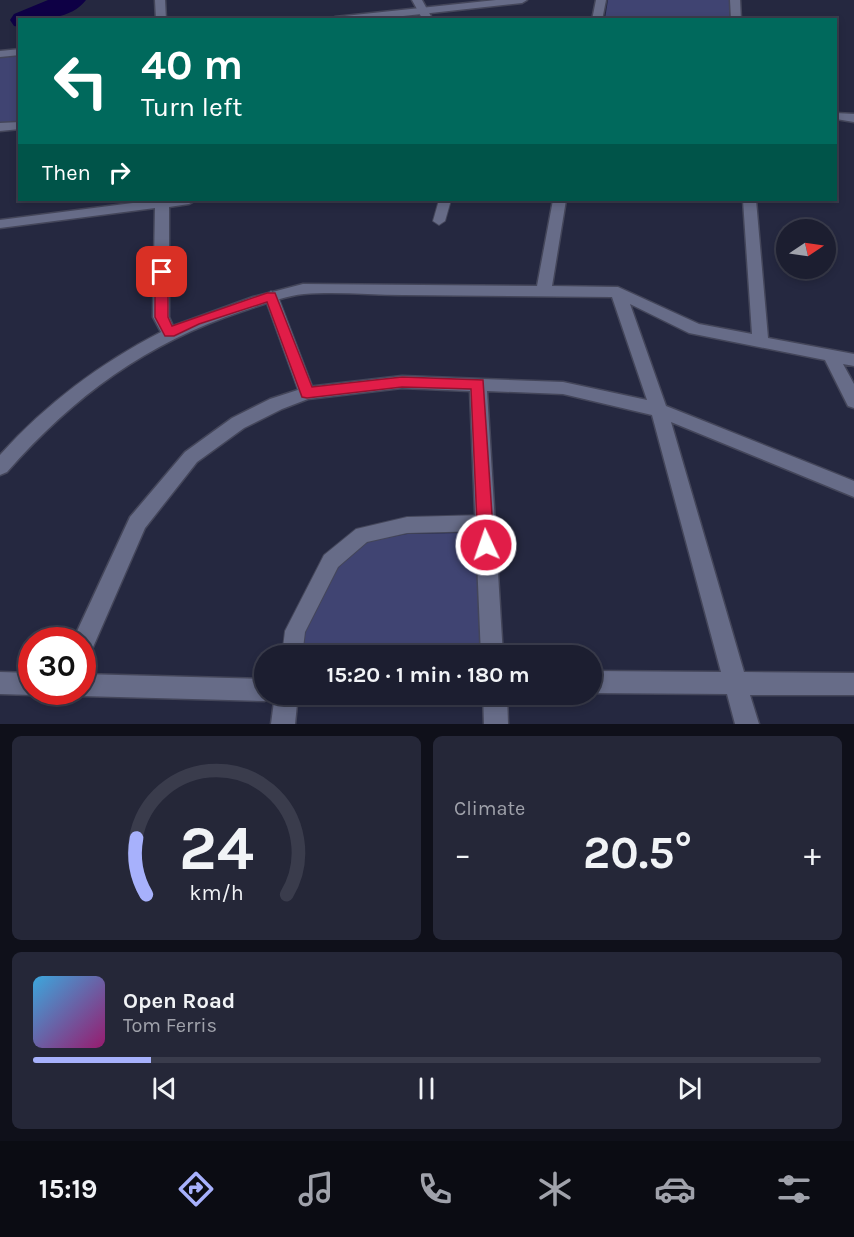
<!DOCTYPE html>
<html lang="en">
<head>
<meta charset="utf-8">
<style>
	:root { --surface:#1c1e30; --page:#252738; --text:#f1f3f6; --muted:#a0a2ab; --line:#3a3c4c; --accent:#a7b1fc }
	body { margin:0; font-family:Karla,sans-serif; background:var(--page); color:var(--text); height:100vh; display:flex; flex-direction:column; font-size:22px; white-space:nowrap }
	* { box-sizing:border-box; margin:0 }
	p { font-size:20px; color:var(--muted) }
	.icon { flex:none; width:33px; height:33px; fill:none; stroke:currentColor; stroke-width:2; stroke-linecap:round; stroke-linejoin:round }
	.map { position:relative; height:724px; overflow:hidden }
	.panel { display:flex; flex-direction:column; gap:12px; padding:12px; background:#0f101a; flex:1 }
	.panel>* { flex:none }
	.hud { position:absolute; left:18px; top:18px; width:819px; height:183px; border-radius:0px; box-shadow:0 3px 9px #0003,0 0 0 2px var(--line); background:#00695c; color:#fff; overflow:hidden }
	.needle { width:39px; rotate:77deg }
	.buttons { position:absolute; left:776px; top:219px; display:grid; gap:12px }
	.buttons a { display:grid; place-items:center; width:60px; height:60px; border-radius:50%; background:var(--surface); box-shadow:0 3px 9px #0003,0 0 0 2px var(--line); font-size:30px }
	.speed { position:absolute; left:18px; top:627px; display:flex; gap:12px; font-size:30px; font-weight:700; text-align:center }
	.speed>* { display:grid; place-content:center; width:78px; height:78px; border-radius:50%; background:var(--surface); box-shadow:0 3px 9px #0003,0 0 0 2px var(--line); line-height:1 }
	.speed .limit { border:9px solid #d22; background:#fff; color:#111 }
	.pin { position:absolute; display:grid; place-items:center; width:51px; height:51px; color:#fff; margin:-26px; border-radius:12px; box-shadow:0 3px 9px #0006 }
	.me { position:absolute; width:66px; margin:-33px; rotate:357deg; stroke-linejoin:round; filter:drop-shadow(0 0 4px #0008) }
	.turn { display:flex; align-items:center; gap:21px; height:126px; padding:0 24px; font-size:27px }
	.turn .icon { width:78px; height:78px; stroke-width:2.5 }
	.turn b { display:block; font-size:42px; line-height:51px }
	.then { display:flex; align-items:center; height:57px; padding:0 24px; background:#0003; gap:12px; font-size:22px }
	.big { font-size:45px; font-weight:700; line-height:1.1 }
	.panel .widget { flex:1; display:flex; flex-direction:column; justify-content:center; gap:9px; min-width:0; padding:0 21px; border-radius:9px; background:var(--page) }
	.panel .dial { align-items:center; gap:0 }
	.dial svg { height:156px; overflow:visible; fill:none; stroke:var(--line); stroke-width:7; stroke-linecap:round; text-anchor:middle }
	.dial text { fill:var(--text); stroke:none }
	.song { display:flex; align-items:center; gap:18px }
	.cover { width:72px; height:72px; border-radius:9px; background:linear-gradient(135deg,hsl(200 70% 55%),hsl(320 70% 35%)) }
	.played { height:6px; border-radius:3px; background:linear-gradient(90deg,var(--accent) 15%,var(--line) 15%) }
	.keys { display:flex; justify-content:space-around; direction:ltr }
	.heat { display:flex; justify-content:space-between; align-items:center; font-size:33px; direction:ltr }
	.panel .tiles { flex:1; display:grid; gap:12px; grid-template-columns:1fr 1fr }
	.widget:last-child { grid-column:span 2 }
	.trip { position:absolute; left:254px; top:645px; width:348px; height:60px; border-radius:30px; background:var(--surface); box-shadow:0 3px 9px #0003,0 0 0 2px var(--line); font-weight:700; line-height:60px; text-align:center }
	.menu { display:flex; height:96px; justify-content:space-around; align-items:center; background:#0b0c13; color:var(--muted) }
	.menu .icon { width:42px; height:42px }
	.menu .on { color:var(--accent) }
	.menu b { font-size:27px; color:var(--text) }
	.map>svg:first-child { display:block }
	.green { fill:#404472 }
	.lines { fill:none; stroke-linecap:round; stroke-linejoin:round }
	.river { fill:#0e0045; fill-rule:evenodd }
	.service-casing { stroke:#44465a; stroke-width:2 }
	.minor-casing { stroke:#44465a; stroke-width:3 }
	.tertiary-casing { stroke:#44465a; stroke-width:3 }
	.service { fill:#676c88; fill-rule:evenodd }
	.minor { fill:#676c88; fill-rule:evenodd }
	.tertiary { fill:#676c88; fill-rule:evenodd }
	.route { fill:#e11d48; stroke:#92132f; stroke-width:1.5 }
</style>
</head>
<body>
<div class="map">
<svg width="854" height="724" viewBox="0 0 854 724">
	<rect width="100%" height="100%" fill="#252840"/>
	<path class="green" d="M608,0H729L730,19H605Z
		M19,55V121L0,123V57Z
		M462,533L476,542L482,651L479,655L301,656L303,632L337,565L364,542L407,534Z"/>
	<g class="lines">
		<path class="river" d="M48,0H86C72,19 41,20 20,20V27L14,26L10,20L14,14Z"/>
		<defs>
			<path id="service" d="M439,200H451L445,221L439,225L433,221Z
				M271,291L278,296L315,393L313,397H301L299,393L264,296Z
				M485,515L491,518L494,523L491,528L485,531L407,533L367,542L338,567L305,632L302,656H282L285,631L324,555L356,529L407,517Z"/>
			<path id="minor" d="M155,0H165L166,20H156Z
				M496,0H527L522,3L367,20H330L335,17Z
				M596,0H606L602,20H592Z
				M730,0H740L741,20H731Z
				M20,49V55L0,57V51Z
				M20,122V129L0,131V123Z
				M156,200H196L189,204L169,207V317L173,326L253,297L303,284L537,286L553,200H566L552,286L618,287L699,324L752,334L743,200H756L768,338L854,354V366L843,364L854,384V408L848,406L825,360L689,333L630,304L666,406L854,481V497L671,422L744,672L854,673V695H750L759,724H735L727,694L591,693V671L721,672L652,415L563,394L487,391L503,656H481L470,391L402,388L308,399L282,409L244,428L197,462L145,528L90,654L82,656V640H73L130,517L185,452L232,418L270,399L307,387L402,376L563,382L647,400L612,297C543,296 473,296 404,295C371,295 336,291 304,294C284,296 262,305 243,311C146,343 74,396 7,472L0,475V455C47,403 99,364 161,332L153,317L155,208L0,228V220Z
				M0,672L32,673V692H40L32,695L0,694Z
				M82,674L264,679V694H274L272,698L264,701L82,696L73,692H82Z
				M275,694H298L295,724H271Z
				M483,694H507L508,724H484Z"/>
			<path id="tertiary" d="M412,0H422L433,20H423Z
				M836,113L854,114V122L836,119Z"/>
		</defs>
		<use href="#service" class="service-casing"/>
		<use href="#minor" class="minor-casing"/>
		<use href="#tertiary" class="tertiary-casing"/>
		<use href="#service" class="service"/>
		<use href="#minor" class="minor"/>
		<use href="#tertiary" class="tertiary"/>
	</g>
	<path class="route" d="M162,268L168,272V317L172,326L267,293H275L312,387L402,377L483,380L494,545L492,550L486,552L480,550L478,545L471,389L402,387L307,398L302,397L267,302L199,324L174,336H165L155,317V272Z"/>
</svg>
<div class="buttons">
<a><svg class="needle" viewBox="-14 -14 28 28"><path d="M0-13l5 13h-10z" fill="#e53935"/><path d="M0 13l5-13h-10z" fill="#a0a2ab"/></svg></a>
</div>
<div class="speed"><div class="limit">30</div></div>
<div class="pin" style="left:162px;top:272px;background:#d93025"><svg class="icon" aria-label="arrive" viewBox="0 0 24 24"><path d="M6 21V4h12l-3 4 3 4H6"/></svg></div>
<svg class="me" style="left:486px;top:545px" viewBox="-20 -20 40 40"><circle r="17" fill="#e11d48" stroke="#fff" stroke-width="3"/><path d="M0-11L8 9 0 5-8 9z" fill="#fff"/></svg>
<div class="trip">15:20 · 1 min · 180 m</div>
<div class="hud">
<div class="turn"><svg class="icon" aria-label="left" viewBox="0 0 24 24"><path d="M17 20v-9H6M10 6l-5 5 5 5"/></svg><div><b>40 m</b>Turn left</div></div>
<div class="then">Then<svg class="icon" aria-label="right" viewBox="0 0 24 24"><path d="M7 20v-9h11M14 6l5 5-5 5"/></svg></div>
</div>
</div>
<section class="panel">
<div class="tiles">
<div class="widget dial"><svg viewBox="0 0 100 80">
<path d="M14 69A42 42 0 1 1 86 69"/>
<path d="M14 69A42 42 0 0 1 9 40" stroke="#a7b1fc"/>
<text x="50" y="56" font-size="32" font-weight="700">24</text>
<text x="50" y="72" font-size="11">km/h</text>
</svg></div>
<div class="widget"><p>Climate</p>
<div class="heat"><a>−</a><b class="big">20.5°</b><a>+</a></div>
</div>
<div class="widget">
<div class="song"><i class="cover"></i><div><b>Open Road</b><p>Tom Ferris</p></div></div>
<div class="played"></div>
<div class="keys"><svg class="icon" aria-label="previous" viewBox="0 0 24 24"><path d="M18 5L8 12l10 7zM5 5v14"/></svg><svg class="icon" aria-label="pause" viewBox="0 0 24 24"><path d="M8 5v14M16 5v14"/></svg><svg class="icon" aria-label="next" viewBox="0 0 24 24"><path d="M6 5l10 7-10 7zM19 5v14"/></svg></div>
</div>
</div>
</section>
<nav class="menu">
<b>15:19</b>
<svg class="icon on" aria-label="directions" viewBox="0 0 24 24"><path d="M12 3l9 9-9 9-9-9zM9 14v-3h6M13 9l2 2-2 2"/></svg>
<svg class="icon" aria-label="music" viewBox="0 0 24 24"><path d="M9 18V5l10-2v13"/><circle cx="6" cy="18" r="3"/><circle cx="16" cy="16" r="3"/></svg>
<svg class="icon" aria-label="phone" viewBox="0 0 24 24"><path d="M5 4h4l2 5-3 2q2 4 5 5l2-3 5 2v4C11 20 4 13 5 4z"/></svg>
<svg class="icon" aria-label="climate" viewBox="0 0 24 24"><path d="M12 3v18M4 7l16 10M4 17L20 7"/></svg>
<svg class="icon" aria-label="car" viewBox="0 0 24 24"><path d="M5 17H2v-5l4-1 3-4h7l3 4 3 1v5h-3M9 17h6M6 11h13"/><circle cx="7" cy="17" r="2"/><circle cx="17" cy="17" r="2"/></svg>
<svg class="icon" aria-label="filters" viewBox="0 0 24 24"><path d="M4 7h16M4 17h16"/><circle cx="9" cy="7" r="2"/><circle cx="15" cy="17" r="2"/></svg>
</nav>
</body>
</html>
